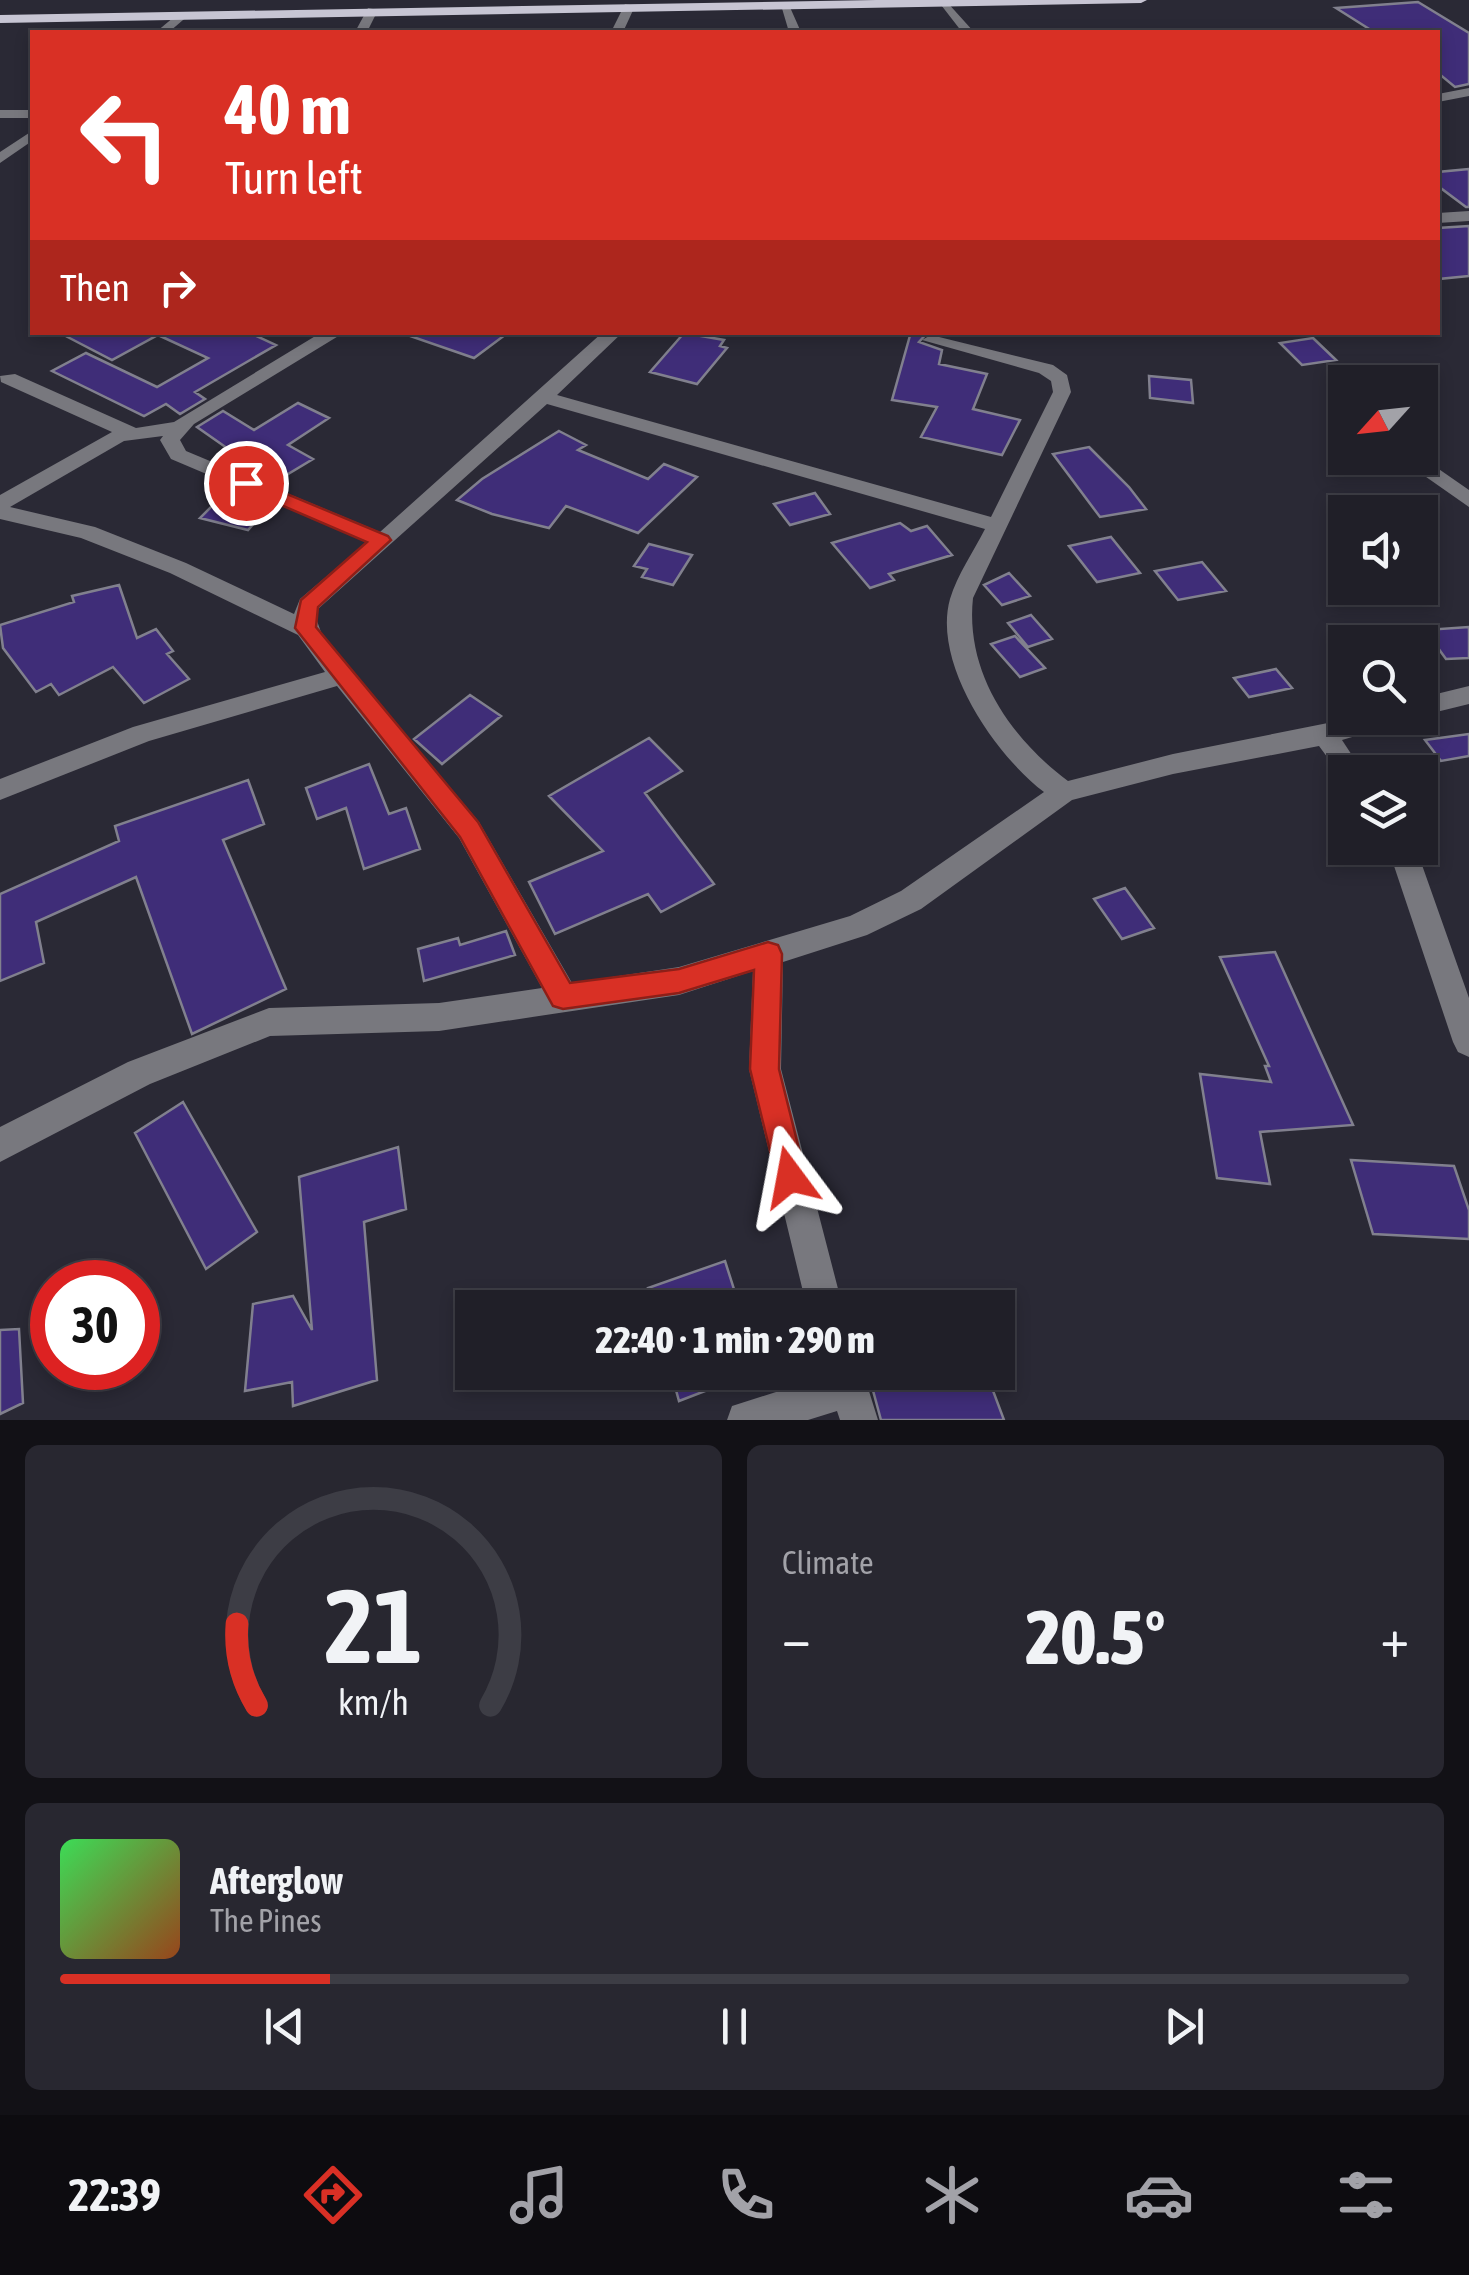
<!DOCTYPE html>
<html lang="en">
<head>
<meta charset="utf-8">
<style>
	:root { --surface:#201f28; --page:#282730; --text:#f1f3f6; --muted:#a2a2a8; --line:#3d3d45; --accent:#d93025 }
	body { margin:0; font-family:"Asap Condensed",sans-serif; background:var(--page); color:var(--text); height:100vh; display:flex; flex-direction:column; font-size:38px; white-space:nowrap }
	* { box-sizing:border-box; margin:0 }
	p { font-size:32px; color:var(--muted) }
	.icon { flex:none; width:55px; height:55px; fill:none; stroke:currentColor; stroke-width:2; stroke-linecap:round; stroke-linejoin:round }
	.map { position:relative; height:1420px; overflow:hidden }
	.sheet { display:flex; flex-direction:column; gap:25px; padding:25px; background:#121116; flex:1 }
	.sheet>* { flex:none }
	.top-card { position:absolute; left:30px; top:30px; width:1410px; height:305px; border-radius:0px; box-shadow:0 5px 15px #0003,0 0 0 2px var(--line); background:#d93025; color:#fff; overflow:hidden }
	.needle { width:65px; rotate:243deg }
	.fabs { position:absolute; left:1328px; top:365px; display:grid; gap:20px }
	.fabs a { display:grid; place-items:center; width:110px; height:110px; border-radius:0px; background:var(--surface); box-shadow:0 5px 15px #0003,0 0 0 2px var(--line); font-size:50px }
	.speed { position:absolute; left:30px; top:1260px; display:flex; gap:20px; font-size:50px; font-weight:700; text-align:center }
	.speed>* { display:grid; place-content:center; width:130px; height:130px; border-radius:50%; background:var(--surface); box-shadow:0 5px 15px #0003,0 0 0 2px var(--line); line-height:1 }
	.speed .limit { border:15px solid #d22; background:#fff; color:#111 }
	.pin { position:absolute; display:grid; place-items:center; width:85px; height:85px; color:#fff; margin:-42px; border:5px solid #fff; border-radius:50%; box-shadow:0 2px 10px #0007 }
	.me { position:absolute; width:110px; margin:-55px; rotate:347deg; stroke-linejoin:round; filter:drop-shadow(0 0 8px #0008) }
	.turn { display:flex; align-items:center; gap:35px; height:210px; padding:0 30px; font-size:45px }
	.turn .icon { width:130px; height:130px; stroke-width:2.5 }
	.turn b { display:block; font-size:70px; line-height:85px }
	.then { display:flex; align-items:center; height:95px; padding:0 30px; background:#0003; gap:20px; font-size:38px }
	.big { font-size:75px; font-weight:800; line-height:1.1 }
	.sheet .widget { flex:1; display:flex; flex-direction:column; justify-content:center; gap:15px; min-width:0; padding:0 35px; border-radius:15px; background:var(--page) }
	.sheet .dial { align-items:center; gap:0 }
	.dial svg { height:260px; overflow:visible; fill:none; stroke:var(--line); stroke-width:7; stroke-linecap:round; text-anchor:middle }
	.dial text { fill:var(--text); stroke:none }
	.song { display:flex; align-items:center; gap:30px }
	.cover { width:120px; height:120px; border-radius:15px; background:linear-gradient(135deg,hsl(130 70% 55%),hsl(20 70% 35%)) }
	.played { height:10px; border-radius:5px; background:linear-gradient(90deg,var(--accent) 20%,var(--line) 20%) }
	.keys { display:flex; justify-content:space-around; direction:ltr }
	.heat { display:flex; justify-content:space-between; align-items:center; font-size:55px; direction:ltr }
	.sheet .tiles { flex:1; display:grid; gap:25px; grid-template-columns:1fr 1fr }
	.widget:last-child { grid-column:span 2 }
	.trip { position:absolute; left:455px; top:1290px; width:560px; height:100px; border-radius:0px; background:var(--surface); box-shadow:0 5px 15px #0003,0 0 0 2px var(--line); font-weight:800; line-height:100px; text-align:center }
	.tabs { display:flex; height:160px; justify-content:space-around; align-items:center; background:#0d0c10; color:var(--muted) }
	.tabs .icon { width:70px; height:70px }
	.tabs .on { color:var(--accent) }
	.tabs b { font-size:45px; color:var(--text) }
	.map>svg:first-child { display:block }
	.building { fill:#3f2d78; stroke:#81808e; stroke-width:2.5 }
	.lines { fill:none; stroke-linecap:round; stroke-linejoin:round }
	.minor { fill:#78787e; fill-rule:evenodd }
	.major { fill:#c7c5d3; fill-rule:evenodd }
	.route { fill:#d93025; stroke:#8d1f18; stroke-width:2.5 }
</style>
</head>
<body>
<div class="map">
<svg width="1469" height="1420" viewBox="0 0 1469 1420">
	<rect width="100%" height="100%" fill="#2a2935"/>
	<path class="building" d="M1418,2L1469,33V84L1455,87L1438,73V32H1374L1336,8Z
		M1469,169V207H1466L1438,186V172Z
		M1469,226V276L1438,279V228Z
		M58,332H248L276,345L195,392L205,399L180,414L166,404L144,416L52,371L86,353L157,387L208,358L158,335L112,360Z
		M411,332H509L474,358L410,336Z
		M911,332H928L919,342L942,350L939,364L987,374L973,409L1020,420L1002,455L921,437L937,407L892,400Z
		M684,333L724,340L720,346L727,348L697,384L650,372Z
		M1313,338L1336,360L1302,365L1280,343Z
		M1149,376L1191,380L1193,403L1150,398Z
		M298,403L329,418L288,445L313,459L273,483L246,472L254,467L197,427L223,411L254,430Z
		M559,431L586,445L578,450L648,479L664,464L697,477L638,533L566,506L549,528L492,514L457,500L482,479Z
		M1089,447L1129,487L1146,509L1100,517L1053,454Z
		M230,488L250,497L241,502L268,508L248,530L200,518Z
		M815,493L830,514L790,525L774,504Z
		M900,523L911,531L927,526L952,555L889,574L894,580L870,588L832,543Z
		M1111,537L1140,573L1097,582L1069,546Z
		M649,544L692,555L673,585L642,577L647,569L634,566Z
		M1202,562L1226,591L1178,600L1155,571Z
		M1009,573L1030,596L1002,605L984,585Z
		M119,585L137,638L156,629L173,651L167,654L189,679L144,703L113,667L59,695L51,684L36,692L3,648L0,625L74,602L72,596Z
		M1031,615L1052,639L1028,647L1008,623Z
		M1469,627V658L1446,659L1425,630Z
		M1015,636L1045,668L1020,677L991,644Z
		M1276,669L1292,688L1249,697L1234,678Z
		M470,695L501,716L442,764L414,739Z
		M1469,734V756L1441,761L1425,740Z
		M649,738L682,771L645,793L714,884L661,912L648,894L555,934L529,882L603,851L549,796Z
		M369,764L389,814L406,808L420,849L364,869L346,808L317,819L306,788Z
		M248,780L264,824L223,840L286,989L192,1034L136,877L36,922L44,963L0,981V894L119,841L115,826Z
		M1125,888L1154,928L1122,939L1094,899Z
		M506,931L515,955L424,981L418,949L458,938L460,945Z
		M1275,952L1353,1125L1260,1132L1270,1184L1217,1178L1200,1074L1271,1082L1265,1066H1269L1220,957Z
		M183,1102L257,1232L206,1269L135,1133Z
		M398,1147L406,1209L364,1222L377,1380L293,1406L292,1382L245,1391L253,1304L293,1296L312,1330L299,1177Z
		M1351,1160L1454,1166L1469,1210V1239L1373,1234Z
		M725,1261L740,1308H654L648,1288Z
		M19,1329L23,1403L0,1414V1330Z
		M671,1372H747V1375L679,1401Z
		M868,1372H986L1004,1420H881Z"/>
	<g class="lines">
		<path class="minor" d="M938,1H946L974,32H962Z
			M625,4L635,6L623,32H611Z
			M781,5H789L801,32H789Z
			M368,8L378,10L367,32H355Z
			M180,12L190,14L169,32H156Z
			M1469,88V96L1438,102V94Z
			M0,110H32V118H0Z
			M32,131V141L0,163V152Z
			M1469,211V221L1438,223V213Z
			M322,332H345L194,424L180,440L186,451L380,532L603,332H623L557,395L991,517L1053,392L1051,381L1039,373L922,340L931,335L1053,365L1067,375L1071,392L973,598C965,672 1010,738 1068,781L1173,754L1353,718H1397L1393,725L1342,740L1363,772H1345V781L1319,746L1173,774L1072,800L921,909L867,935L783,962L781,1069L843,1308H807L749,1069L753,971L679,995L439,1031L270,1036L150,1084L0,1162V1127L128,1062L269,1008L439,1003L542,988L459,838L337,686L149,741L0,800V779L133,727L325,672L298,635L170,573L81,538L0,519V495L112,432L1,382L0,376L15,374L136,428L174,422ZM547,404L985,529C974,551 957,575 950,599C932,663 995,755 1044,792L901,891L850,916L679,967L572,983L479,822L322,635L316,618L318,609ZM163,436L160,440L171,459L367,542L300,599L294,614L186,563L95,527L10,507L124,441Z
			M1420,456L1469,490V507L1399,458Z
			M1469,686V704L1420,716V698Z
			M1388,848H1416L1469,998V1057L1458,1052L1453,1042Z
			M825,1372H863L878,1420H840L837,1411L808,1420H727L732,1406L826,1376Z"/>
		<path class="major" d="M876,0H1147L1141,3L0,23V15Z"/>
	</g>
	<path class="route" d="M246,477L388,536L391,540L318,607L316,627L478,822L570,983L679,969L768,942L778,945L782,954L779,1069L806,1177L801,1188L790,1192L779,1188L750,1069L754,970L679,993L563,1009L553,1006L460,837L295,628L301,600L367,542L239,487L237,483Z"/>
</svg>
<div class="fabs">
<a><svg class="needle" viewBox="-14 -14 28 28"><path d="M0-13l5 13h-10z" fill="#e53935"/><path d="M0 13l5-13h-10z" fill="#a2a2a8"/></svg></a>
<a><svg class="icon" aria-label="sound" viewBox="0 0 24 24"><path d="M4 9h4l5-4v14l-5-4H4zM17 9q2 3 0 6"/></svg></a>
<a><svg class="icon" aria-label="search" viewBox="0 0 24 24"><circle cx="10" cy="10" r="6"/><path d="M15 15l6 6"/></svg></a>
<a><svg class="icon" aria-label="layers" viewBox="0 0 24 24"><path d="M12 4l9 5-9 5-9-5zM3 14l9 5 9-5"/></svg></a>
</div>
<div class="speed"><div class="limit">30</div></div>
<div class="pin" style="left:246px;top:483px;background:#d93025"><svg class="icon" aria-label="arrive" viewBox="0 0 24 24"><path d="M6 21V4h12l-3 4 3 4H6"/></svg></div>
<svg class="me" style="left:790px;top:1177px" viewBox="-20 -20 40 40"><path d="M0-17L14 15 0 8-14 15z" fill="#d93025" stroke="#fff" stroke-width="4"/></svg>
<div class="trip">22:40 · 1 min · 290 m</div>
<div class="top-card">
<div class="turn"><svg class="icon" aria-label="left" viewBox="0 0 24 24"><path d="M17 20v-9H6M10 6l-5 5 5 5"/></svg><div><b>40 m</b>Turn left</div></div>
<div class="then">Then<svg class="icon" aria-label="right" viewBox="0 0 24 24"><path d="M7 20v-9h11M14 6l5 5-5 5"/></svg></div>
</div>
</div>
<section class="sheet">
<div class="tiles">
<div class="widget dial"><svg viewBox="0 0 100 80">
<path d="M14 69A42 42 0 1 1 86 69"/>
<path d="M14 69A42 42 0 0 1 8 44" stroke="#d93025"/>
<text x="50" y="56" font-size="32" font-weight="700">21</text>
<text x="50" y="72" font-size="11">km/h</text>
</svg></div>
<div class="widget"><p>Climate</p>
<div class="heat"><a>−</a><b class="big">20.5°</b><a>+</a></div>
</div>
<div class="widget">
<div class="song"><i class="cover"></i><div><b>Afterglow</b><p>The Pines</p></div></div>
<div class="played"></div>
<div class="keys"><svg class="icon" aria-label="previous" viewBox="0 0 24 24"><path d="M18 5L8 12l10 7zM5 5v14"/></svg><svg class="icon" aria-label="pause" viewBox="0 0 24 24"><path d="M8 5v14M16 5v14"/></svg><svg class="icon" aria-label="next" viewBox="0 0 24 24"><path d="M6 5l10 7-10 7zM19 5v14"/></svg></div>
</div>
</div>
</section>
<nav class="tabs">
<b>22:39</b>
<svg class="icon on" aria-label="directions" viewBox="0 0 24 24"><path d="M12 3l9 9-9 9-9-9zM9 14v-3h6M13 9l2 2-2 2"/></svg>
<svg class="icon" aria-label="music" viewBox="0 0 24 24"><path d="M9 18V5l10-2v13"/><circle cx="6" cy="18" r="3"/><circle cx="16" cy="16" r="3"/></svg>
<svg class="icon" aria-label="phone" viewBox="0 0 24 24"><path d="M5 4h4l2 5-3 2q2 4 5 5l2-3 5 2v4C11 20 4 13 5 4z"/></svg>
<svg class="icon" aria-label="climate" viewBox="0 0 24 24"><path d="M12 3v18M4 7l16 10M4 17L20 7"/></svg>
<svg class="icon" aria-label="car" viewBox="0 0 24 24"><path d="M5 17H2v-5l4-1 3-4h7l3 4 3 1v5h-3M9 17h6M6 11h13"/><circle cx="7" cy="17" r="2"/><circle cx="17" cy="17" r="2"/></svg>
<svg class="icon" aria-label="filters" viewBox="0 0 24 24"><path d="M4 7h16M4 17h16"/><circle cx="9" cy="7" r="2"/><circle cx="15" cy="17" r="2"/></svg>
</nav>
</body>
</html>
